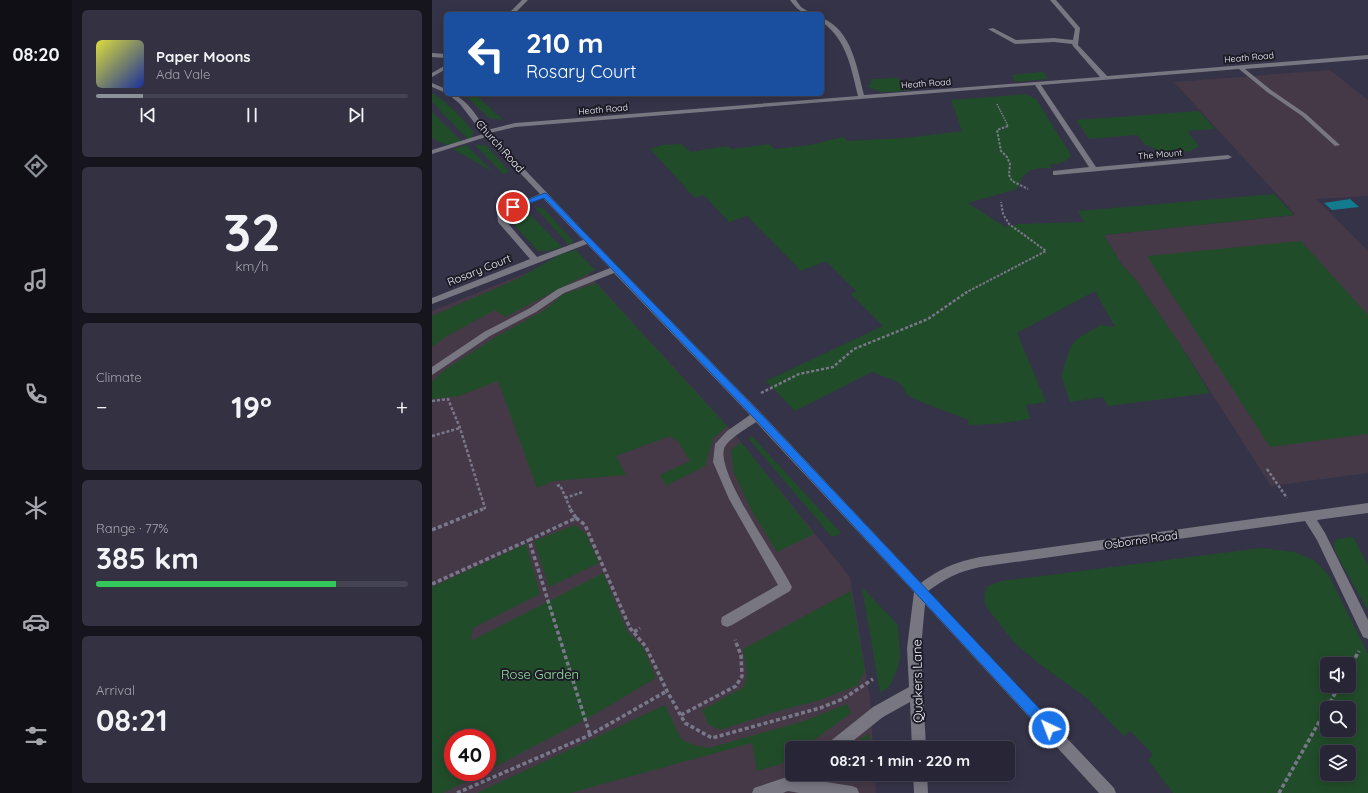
<!DOCTYPE html>
<html lang="en">
<head>
<meta charset="utf-8">
<style>
	:root { --surface:#282636; --page:#343242; --text:#f1f3f6; --muted:#a5a5ad; --line:#444351; --accent:#8c9099 }
	body { margin:0; font-family:Quicksand,sans-serif; background:var(--page); color:var(--text); height:100vh; display:flex; flex-direction:column; font-size:15px; white-space:nowrap }
	* { box-sizing:border-box; margin:0 }
	p { font-size:13px; color:var(--muted) }
	.icon { flex:none; width:22px; height:22px; fill:none; stroke:currentColor; stroke-width:2; stroke-linecap:round; stroke-linejoin:round }
	.map { position:relative; flex:1; overflow:hidden }
	.sheet { display:flex; flex-direction:column; gap:10px; padding:10px; background:#16151e; width:360px }
	.sheet>* { flex:none }
	.guide { position:absolute; left:12px; top:12px; width:380px; height:84px; border-radius:6px; box-shadow:0 2px 10px #0003,0 0 0 1px var(--line); background:#1a4fa0; color:#fff; overflow:hidden }
	.controls { position:absolute; left:888px; top:657px; display:grid; gap:8px }
	.controls a { display:grid; place-items:center; width:36px; height:36px; border-radius:6px; background:var(--surface); box-shadow:0 2px 10px #0003,0 0 0 1px var(--line); font-size:20px }
	.speed { position:absolute; left:12px; top:729px; display:flex; gap:8px; font-size:20px; font-weight:700; text-align:center }
	.speed>* { display:grid; place-content:center; width:52px; height:52px; border-radius:50%; background:var(--surface); box-shadow:0 2px 10px #0003,0 0 0 1px var(--line); line-height:1 }
	.speed .limit { border:6px solid #d22; background:#fff; color:#111 }
	.pin { position:absolute; display:grid; place-items:center; width:34px; height:34px; color:#fff; margin:-17px; border:2px solid #fff; border-radius:50%; box-shadow:0 1px 4px #0007 }
	.me { position:absolute; width:44px; margin:-22px; rotate:317deg; stroke-linejoin:round; filter:drop-shadow(0 0 3px #0008) }
	.turn { display:flex; align-items:center; gap:14px; height:84px; padding:0 16px; font-size:18px }
	.turn .icon { width:52px; height:52px; stroke-width:2.5 }
	.turn b { display:block; font-size:28px; line-height:34px }
	.big { font-size:30px; font-weight:700; line-height:1.1 }
	.sheet .widget { flex:1; display:flex; flex-direction:column; justify-content:center; gap:6px; min-width:0; padding:0 14px; border-radius:6px; background:var(--page) }
	.sheet .dial { align-items:center; gap:0 }
	.dial b { font-size:52px; line-height:1 }
	.song { display:flex; align-items:center; gap:12px }
	.cover { width:48px; height:48px; border-radius:6px; background:linear-gradient(135deg,hsl(60 70% 55%),hsl(230 70% 35%)) }
	.played { height:4px; border-radius:2px; background:linear-gradient(90deg,var(--accent) 15%,var(--line) 15%) }
	.keys { display:flex; justify-content:space-around; direction:ltr }
	.heat { display:flex; justify-content:space-between; align-items:center; font-size:22px; direction:ltr }
	.charge { height:6px; border-radius:3px; background:linear-gradient(90deg,#34c759 77%,var(--line) 0) }
	.trip { position:absolute; left:353px; top:741px; width:230px; height:40px; border-radius:6px; background:var(--surface); box-shadow:0 2px 10px #0003,0 0 0 1px var(--line); font-weight:700; line-height:40px; text-align:center }
	main { display:flex; flex:1; min-height:0 }
	.tab-bar { display:flex; flex-direction:column; width:72px; justify-content:space-around; align-items:center; background:#100f16; color:var(--muted) }
	.tab-bar .icon { width:28px; height:28px }
	.tab-bar .on { color:var(--accent) }
	.tab-bar b { font-size:18px; color:var(--text) }
	.map>svg:first-child { display:block }
	.education { fill:#463947; fill-rule:evenodd }
	.green { fill:#214c29; fill-rule:evenodd }
	.water { fill:#127c8e }
	.lines { fill:none; stroke-linecap:round; stroke-linejoin:round }
	.path-far3 { stroke:#79788a; stroke-width:1.5; stroke-dasharray:1.5 1; stroke-linecap:butt }
	.path-far2 { stroke:#79788a; stroke-width:2; stroke-dasharray:2.5 1.5; stroke-linecap:butt }
	.path-far1 { stroke:#79788a; stroke-width:2.5; stroke-dasharray:3 2; stroke-linecap:butt }
	.path { stroke:#79788a; stroke-width:3.5; stroke-dasharray:4 2.5; stroke-linecap:butt }
	.minor { fill:#777681; fill-rule:evenodd }
	.route { fill:#1a73e8; stroke:#114b97 }
	.labels { text-anchor:middle; dominant-baseline:central; stroke-width:4; stroke-linejoin:round; paint-order:stroke }
	.far-street-label { font-size:9px; fill:#eeedfb; stroke:#1d1c26 }
	.street-label { font-size:11px; fill:#eeedfb; stroke:#1d1c26 }
	.near-park-label { font-size:13px; fill:#94e2a0; stroke:#1d1c26 }
	.near-street-label { font-size:13px; fill:#eeedfb; stroke:#1d1c26 }
</style>
</head>
<body>
<main>
<nav class="tab-bar">
<b>08:20</b>
<svg class="icon on" aria-label="directions" viewBox="0 0 24 24"><path d="M12 3l9 9-9 9-9-9zM9 14v-3h6M13 9l2 2-2 2"/></svg>
<svg class="icon" aria-label="music" viewBox="0 0 24 24"><path d="M9 18V5l10-2v13"/><circle cx="6" cy="18" r="3"/><circle cx="16" cy="16" r="3"/></svg>
<svg class="icon" aria-label="phone" viewBox="0 0 24 24"><path d="M5 4h4l2 5-3 2q2 4 5 5l2-3 5 2v4C11 20 4 13 5 4z"/></svg>
<svg class="icon" aria-label="climate" viewBox="0 0 24 24"><path d="M12 3v18M4 7l16 10M4 17L20 7"/></svg>
<svg class="icon" aria-label="car" viewBox="0 0 24 24"><path d="M5 17H2v-5l4-1 3-4h7l3 4 3 1v5h-3M9 17h6M6 11h13"/><circle cx="7" cy="17" r="2"/><circle cx="17" cy="17" r="2"/></svg>
<svg class="icon" aria-label="filters" viewBox="0 0 24 24"><path d="M4 7h16M4 17h16"/><circle cx="9" cy="7" r="2"/><circle cx="15" cy="17" r="2"/></svg>
</nav>
<section class="sheet">
<div class="widget">
<div class="song"><i class="cover"></i><div><b>Paper Moons</b><p>Ada Vale</p></div></div>
<div class="played"></div>
<div class="keys"><svg class="icon" aria-label="previous" viewBox="0 0 24 24"><path d="M18 5L8 12l10 7zM5 5v14"/></svg><svg class="icon" aria-label="pause" viewBox="0 0 24 24"><path d="M8 5v14M16 5v14"/></svg><svg class="icon" aria-label="next" viewBox="0 0 24 24"><path d="M6 5l10 7-10 7zM19 5v14"/></svg></div>
</div>
<div class="widget dial"><b>32</b><p>km/h</p></div>
<div class="widget"><p>Climate</p>
<div class="heat"><a>−</a><b class="big">19°</b><a>+</a></div>
</div>
<div class="widget"><p>Range · 77%</p><b class="big">385 km</b><div class="charge"></div></div>
<div class="widget"><p>Arrival</p><b class="big">08:21</b></div>
</section>
<div class="map">
<svg width="936" height="793" viewBox="0 0 936 793">
	<rect width="100%" height="100%" fill="#353348"/>
	<path class="education" d="M898,70L936,100V196L884,199L936,251V473L839,486L748,344L704,280L690,265L672,235L864,215L742,82Z
		M139,255L299,430L418,577L438,698L441,748H360V774H443L444,793H0V311ZM21,738H55V772H21Z"/>
	<path class="green" d="M611,72L615,76L614,79L584,82L579,75Z
		M463,78L475,83L479,90C466,91 445,96 435,85H439L438,79Z
		M0,93C17,103 29,117 42,132L40,137L36,139L0,102Z
		M32,94H43L71,120L57,118Z
		M594,94L604,99L639,155C635,163 626,164 618,164L620,168C611,168 599,167 592,175C589,178 588,184 585,189L536,203L573,227L587,224L652,222L646,211L842,194L862,215L672,235L690,265L704,280L748,344L778,393L676,406L671,397L638,402L629,376L638,348L645,339L668,325L683,327L663,291L585,333L614,402L594,405L598,419L563,424L535,425L537,420L482,399L474,394C471,379 452,378 440,372L363,411L334,381L451,326L419,294L424,291L394,261L369,271L315,216L297,222L272,195L263,198L218,149L231,145L249,144L259,152L295,146L300,149L337,144L343,149L378,145L411,137L416,141L475,138L530,131L519,100Z
		M767,111L783,129L755,131L767,146L759,151L728,154L720,147L713,145L705,135L657,139L644,120Z
		M0,112L30,142L14,145L0,138Z
		M42,144L55,146L77,171L71,174Z
		M34,145L61,172L21,149Z
		M103,207L111,208L141,241L140,244L137,245Z
		M93,210L130,247L117,251H106L76,218L84,211Z
		M869,241L936,315V434L838,447L715,256Z
		M144,250L163,270L73,317L63,310L15,336L0,347V316L87,278L129,254Z
		M164,283L295,426L281,439L273,466L234,486L228,475L258,461L247,443L238,436L184,456L194,475L122,481L105,488L66,381L27,396L0,399V382L11,371L62,338L111,311L132,294Z
		M320,436L409,533L400,537L316,438Z
		M309,442L382,534L345,552L320,511L301,471L299,450Z
		M143,525L154,534L167,563L117,587L102,541Z
		M921,537L936,565V609L933,606L903,551L902,544L905,539Z
		M94,544L108,594L41,628L39,641L171,573L196,633L211,647L224,678L158,717L55,771V738H21V772H52L11,793H0V587Z
		M829,548L863,552L883,561L896,574L936,654V793H741L716,760L721,754L698,731L692,736L655,698L606,663L581,641L553,605L552,595L556,586L570,581ZM895,664H917V686H895ZM895,708H917V730H895ZM895,752H917V774H895Z
		M430,587L466,625L468,656L466,667L458,686L448,693Z
		M419,591L433,670L426,685L388,700L343,712L288,730L276,724L270,710L312,687L315,673L311,649Z
		M415,704L419,713L371,748H360V756L349,764L325,771L320,743L138,793H45L233,705L249,739L261,745L277,748L372,721Z
		M437,733L438,748H416Z
		M390,774H439V781L390,775Z"/>
	<path class="water" d="M918,199L927,207L900,210L892,203Z"/>
	<g class="lines">
		<path class="path-far3" d="M565,104L576,126L573,127"/>
		<path class="path-far2" d="M576,126L565,130L569,151L575,157L578,164L577,175L580,181L596,189
			M533,293L614,251L577,224L571,214L569,202"/>
		<path class="path-far1" d="M329,393L367,374L401,367L422,349L496,319L535,292
			M0,401L16,399L28,428L53,508L49,510
			M0,436L28,428
			M835,469L855,498
			M125,486L128,485L139,510
			M133,498L151,492"/>
		<path class="path" d="M144,518L153,525L198,628L214,647L235,691L253,723L280,738L388,708L411,699L441,679
			M0,530L51,509
			M97,540L144,518L138,509
			M0,584L97,540L158,735
			M202,632L208,628
			M917,669L927,651
			M895,708L907,686
			M249,715L304,686L310,676L309,655L303,640
			M25,793L158,735L235,691
			M847,793L895,708"/>
		<path class="minor" d="M90,0H96L82,14H76Z
			M358,0H364L369,7L380,14C369,14 364,8 358,0Z
			M618,0H624L648,28L646,45L675,76L936,55V59L813,69L839,90L874,114L908,145L903,146L870,116L835,92L807,69L609,85L664,167L796,155L800,157L796,159L624,175H621V171L657,167L603,85L83,127L58,133L159,239L329,413L489,583C509,568 524,562 548,557L936,503V513L885,520L893,533L936,620V639L931,637L885,540L873,521L548,567C526,572 514,578 496,591L682,788L684,793H667L493,604L489,648L494,748H480L478,702L451,717L412,748H394L396,743L441,707L477,687L475,648L482,592L324,422C316,428 295,439 292,449C285,475 347,560 360,587L358,591L300,625L295,627L290,625L289,621L290,617L346,585L297,499L281,462L283,444L295,431L318,415L182,273L132,293L104,312L58,336L0,375V367L52,332L98,308L126,289L178,268L155,244L0,304V298L98,259L66,222L65,212L108,194L54,137L0,154V150L51,134L28,104L16,94C33,94 45,118 55,130L83,123L426,96C419,68 415,40 390,22V18C420,30 425,68 432,95L668,77L641,46L640,44L622,42L583,44L556,29L561,28L584,40L622,38L641,40L643,29ZM111,198L151,240L105,257L73,220V213Z
			M0,53L14,54V58L0,57Z
			M14,65V69L0,77V73Z
			M0,83L14,89V93L0,87Z
			M360,772V774H376L374,779L420,786L425,788L427,793H367L356,791L351,793H320L322,788L352,778Z
			M481,774H495L496,793H482Z"/>
	</g>
	<path class="route" d="M113,193L115,194L328,413L621,723L623,728L621,732L617,734L612,732L322,418L112,198L84,208L78,207Z"/>
	<g class="labels">
		<g class="far-street-label">
			<text transform="translate(817 57) rotate(-5)">Heath Road</text>
			<text transform="translate(494 83) rotate(-4)">Heath Road</text>
			<text transform="translate(171 109) rotate(-5)">Heath Road</text>
			<text transform="translate(728 154) rotate(-5)">The Mount</text>
		</g>
		<g class="street-label">
			<text transform="translate(68 146) rotate(48)">Church Road</text>
			<text transform="translate(47 270) rotate(-22)">Rosary Court</text>
			<text transform="translate(709 540) rotate(-8)">Osborne Road</text>
		</g>
		<g class="near-park-label">
			<text x="108" y="674">Rose Garden</text>
		</g>
		<g class="near-street-label">
			<text transform="translate(485 681) rotate(-91)">Quakers Lane</text>
		</g>
	</g>
</svg>
<div class="controls">
<a><svg class="icon" aria-label="sound" viewBox="0 0 24 24"><path d="M4 9h4l5-4v14l-5-4H4zM17 9q2 3 0 6"/></svg></a>
<a><svg class="icon" aria-label="search" viewBox="0 0 24 24"><circle cx="10" cy="10" r="6"/><path d="M15 15l6 6"/></svg></a>
<a><svg class="icon" aria-label="layers" viewBox="0 0 24 24"><path d="M12 4l9 5-9 5-9-5zM3 14l9 5 9-5"/></svg></a>
</div>
<div class="speed"><div class="limit">40</div></div>
<div class="pin" style="left:81px;top:207px;background:#d93025"><svg class="icon" aria-label="arrive" viewBox="0 0 24 24"><path d="M6 21V4h12l-3 4 3 4H6"/></svg></div>
<svg class="me" style="left:617px;top:728px" viewBox="-20 -20 40 40"><circle r="17" fill="#1a73e8" stroke="#fff" stroke-width="3"/><path d="M0-11L8 9 0 5-8 9z" fill="#fff"/></svg>
<div class="trip">08:21 · 1 min · 220 m</div>
<div class="guide">
<div class="turn"><svg class="icon" aria-label="left" viewBox="0 0 24 24"><path d="M17 20v-9H6M10 6l-5 5 5 5"/></svg><div><b>210 m</b>Rosary Court</div></div>
</div>
</div>
</main>
</body>
</html>
